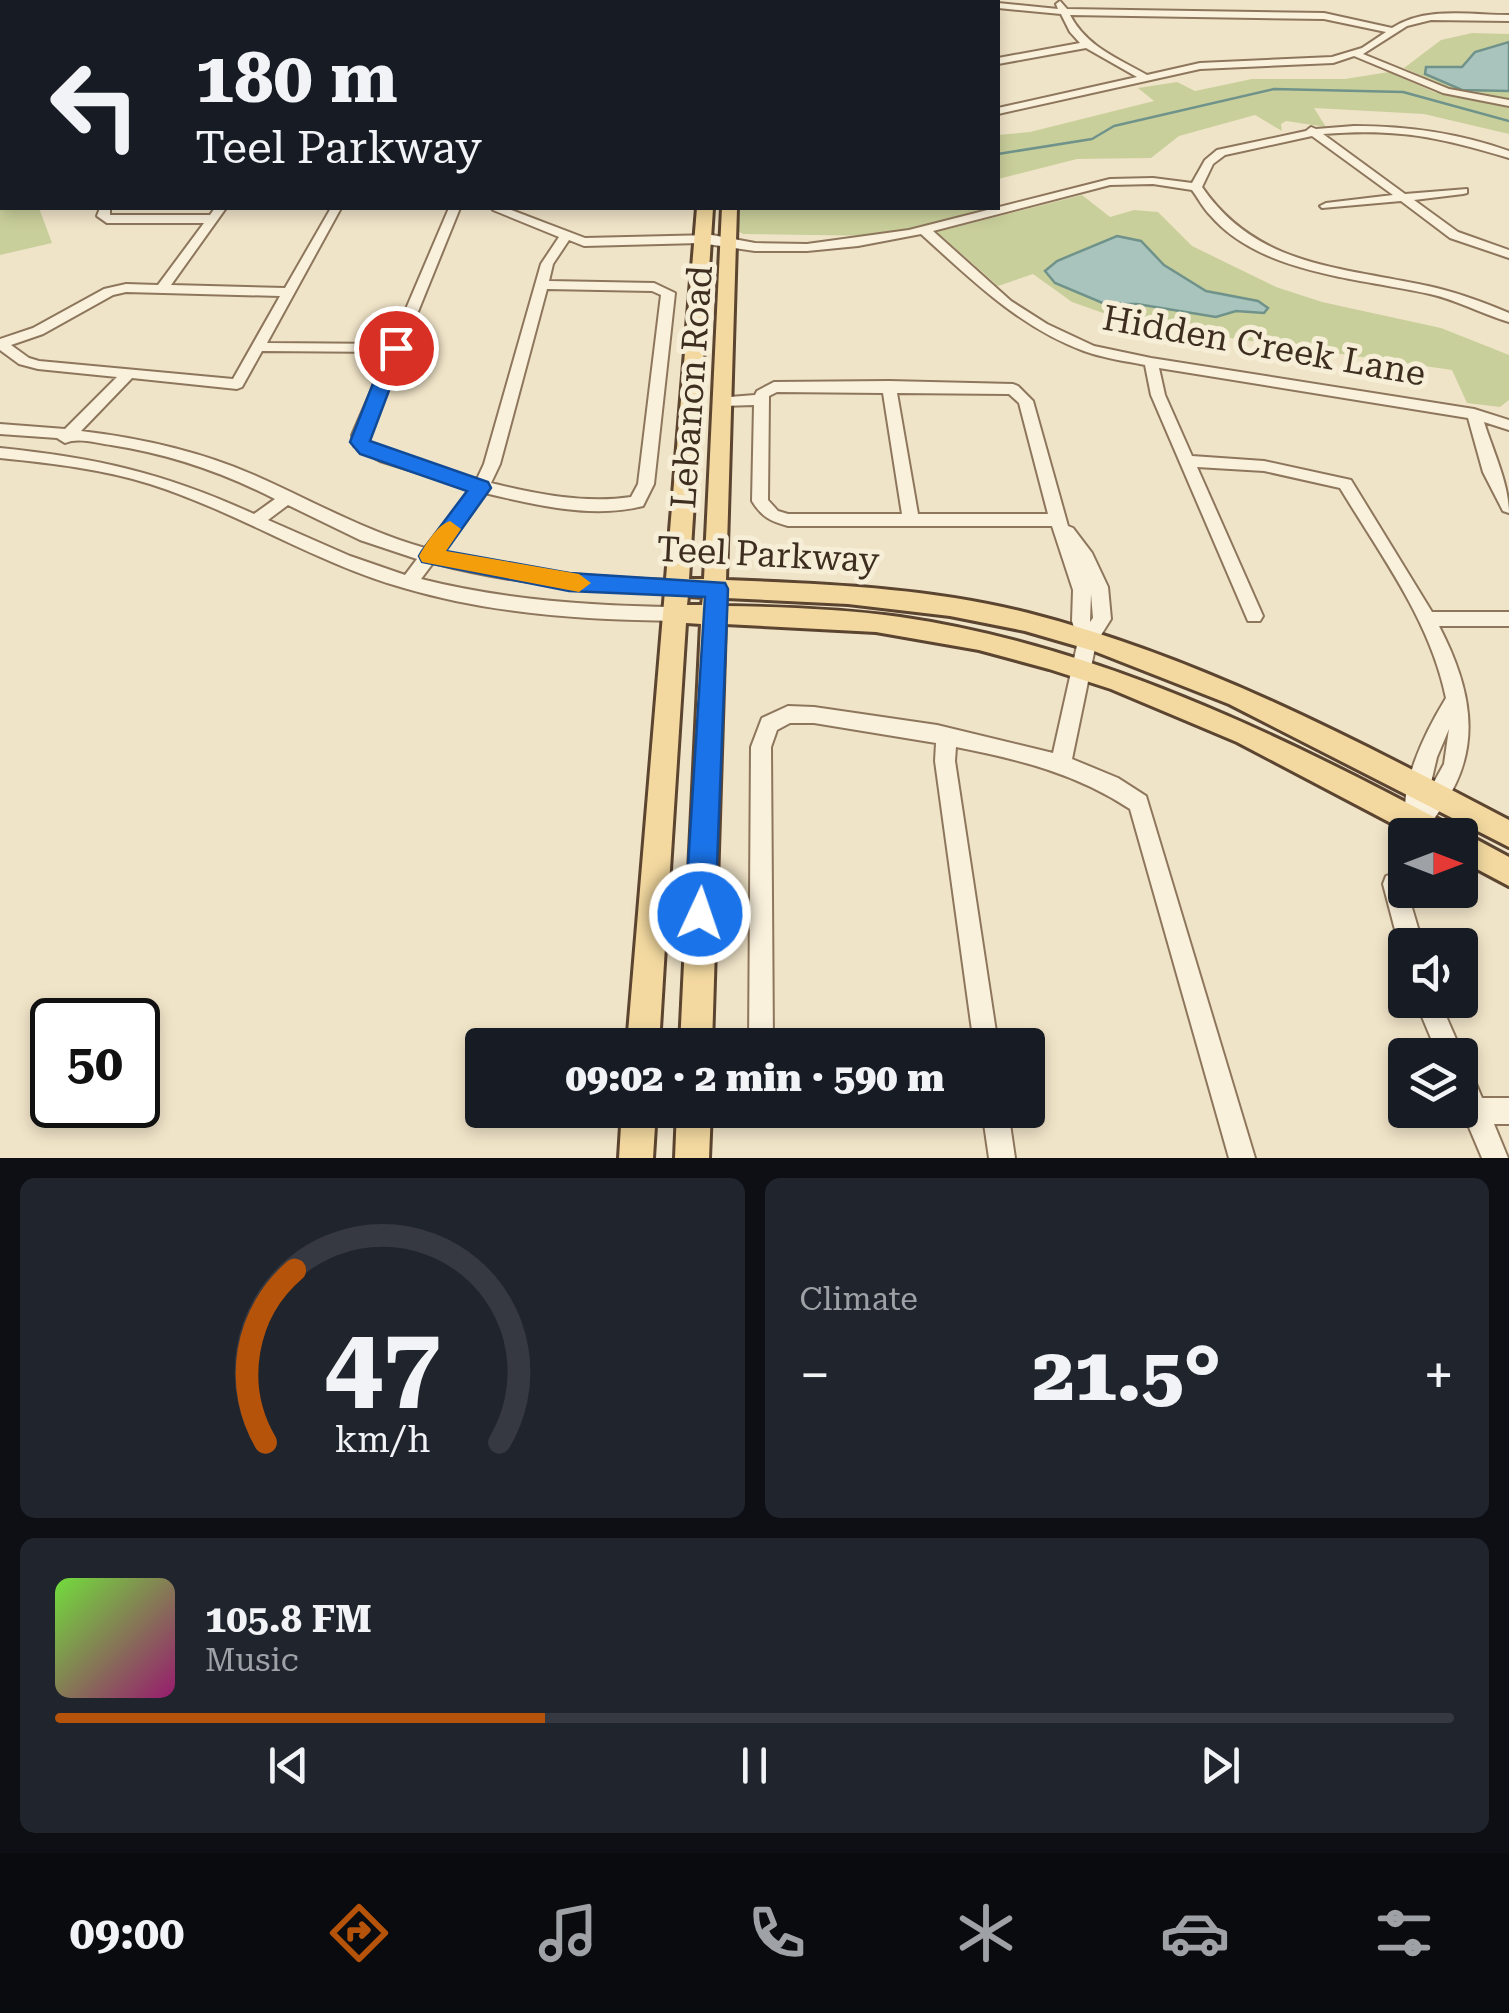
<!DOCTYPE html>
<html lang="en">
<head>
<meta charset="utf-8">
<style>
	:root { --surface:#171b24; --page:#20242c; --text:#f1f3f6; --muted:#9ea1a6; --line:#363941; --accent:#b45309 }
	body { margin:0; font-family:"Roboto Serif",serif; background:var(--page); color:var(--text); height:100vh; display:flex; flex-direction:column; font-size:38px; white-space:nowrap }
	* { box-sizing:border-box; margin:0 }
	p { font-size:32px; color:var(--muted) }
	.icon { flex:none; width:55px; height:55px; fill:none; stroke:currentColor; stroke-width:2; stroke-linecap:round; stroke-linejoin:round }
	.map { position:relative; height:1158px; overflow:hidden }
	.side { display:flex; flex-direction:column; gap:20px; padding:20px; background:#0d0f14; flex:1 }
	.side>* { flex:none }
	.guide { position:absolute; left:0px; top:0px; width:1000px; height:210px; box-shadow:0 5px 15px #0003; background:#171b24; color:var(--text); overflow:hidden }
	.needle { width:65px; rotate:90deg }
	.controls { position:absolute; left:1388px; top:818px; display:grid; gap:20px }
	.controls a { display:grid; place-items:center; width:90px; height:90px; border-radius:10px; background:var(--surface); box-shadow:0 5px 15px #0003; font-size:50px }
	.speed { position:absolute; left:30px; top:998px; display:flex; gap:20px; font-size:50px; font-weight:700; text-align:center }
	.speed>* { display:grid; place-content:center; width:130px; height:130px; border-radius:50%; background:var(--surface); box-shadow:0 5px 15px #0003; line-height:1 }
	.speed .limit { border:5px solid #111; border-radius:15px; background:#fff; color:#111 }
	.pin { position:absolute; display:grid; place-items:center; width:85px; height:85px; color:#fff; margin:-42px; border:5px solid #fff; border-radius:50%; box-shadow:0 2px 10px #0007 }
	.me { position:absolute; width:110px; margin:-55px; rotate:3deg; stroke-linejoin:round; filter:drop-shadow(0 0 8px #0008) }
	.turn { display:flex; align-items:center; gap:35px; height:210px; padding:0 30px; font-size:45px }
	.turn .icon { width:130px; height:130px; stroke-width:2.5 }
	.turn b { display:block; font-size:70px; line-height:85px }
	.big { font-size:75px; font-weight:800; line-height:1.1 }
	.side .tile { flex:1; display:flex; flex-direction:column; justify-content:center; gap:15px; min-width:0; padding:0 35px; border-radius:15px; background:var(--page) }
	.side .dial { align-items:center; gap:0 }
	.dial svg { height:260px; overflow:visible; fill:none; stroke:var(--line); stroke-width:7; stroke-linecap:round; text-anchor:middle }
	.dial text { fill:var(--text); stroke:none }
	.song { display:flex; align-items:center; gap:30px }
	.cover { width:120px; height:120px; border-radius:15px; background:linear-gradient(135deg,hsl(100 70% 55%),hsl(320 70% 35%)) }
	.played { height:10px; border-radius:5px; background:linear-gradient(90deg,var(--accent) 35%,var(--line) 35%) }
	.keys { display:flex; justify-content:space-around; direction:ltr }
	.heat { display:flex; justify-content:space-between; align-items:center; font-size:55px; direction:ltr }
	.side .tiles { flex:1; display:grid; gap:20px; grid-template-columns:1fr 1fr }
	.tile:last-child { grid-column:span 2 }
	.trip { position:absolute; left:465px; top:1028px; width:580px; height:100px; border-radius:10px; background:var(--surface); box-shadow:0 5px 15px #0003; font-weight:800; line-height:100px; text-align:center }
	.tab-bar { display:flex; height:160px; justify-content:space-around; align-items:center; background:#090b0e; color:var(--muted) }
	.tab-bar .icon { width:70px; height:70px }
	.tab-bar .current { color:var(--accent) }
	.tab-bar b { font-size:45px; color:var(--text) }
	.map>svg:first-child { display:block }
	.green { fill:#c9cf9b }
	.water { fill:#a9c4bc; stroke:#6f938a; stroke-width:2.5 }
	.lines { fill:none; stroke-linecap:round; stroke-linejoin:round }
	.stream { stroke:#6f938a; stroke-width:2.5 }
	.minor-casing { stroke:#8d765c; stroke-width:4 }
	.major-casing { stroke:#5b4430; stroke-width:6 }
	.minor { fill:#faf1dc; fill-rule:evenodd }
	.major { fill:#f3d9a0; fill-rule:evenodd }
	.route { fill:#1a73e8; stroke:#114b97; stroke-width:2.5 }
	.slow { fill:#f59e0b }
	.labels { text-anchor:middle; dominant-baseline:central; stroke-width:10; stroke-linejoin:round; paint-order:stroke }
	.street-label { font-size:35px; fill:#3d2e20; stroke:#f7eed8 }
</style>
</head>
<body>
<div class="map">
<svg width="1509" height="1158" viewBox="0 0 1509 1158">
	<rect width="100%" height="100%" fill="#f0e4c8"/>
	<path class="green" d="M0,0H356L366,2H2L0,78Z
		M1472,33L1509,34V99L1447,87L1404,68L1441,40Z
		M1389,72L1434,92L1509,108V134L1424,114L1314,108L1326,127L1286,121L1281,124L1282,131L1255,115L1179,136L1151,158L1077,159L998,179V135L1030,132L1154,101L1138,88L1177,82L1195,91L1252,79H1345Z
		M0,125L2,208H39L52,243L0,255Z
		M1082,195L1110,217L1134,210L1158,212L1192,246L1276,287L1322,302L1441,328L1509,355V400L1500,407L1467,403L1452,370L1134,324L1072,302L1033,274L998,286L937,232Z
		M737,208H991L992,209L883,236L743,234L736,230Z"/>
	<path class="water" d="M1509,42V91L1462,90L1425,74L1426,67H1462L1475,52Z
		M1117,236L1141,241L1164,265L1206,291L1258,301L1268,308L1264,313L1236,311L1216,317L1137,304H1105L1055,283L1045,271L1057,261Z"/>
	<g class="lines">
		<path class="stream" d="M295,0H307
			M323,0H330
			M334,0L340,2
			M998,154L1092,139L1114,126L1274,89L1403,92L1509,121"/>
		<defs>
			<path id="minor" d="M1060,1L1067,9L1324,13L1392,28C1425,6 1472,15 1509,15V21L1431,20L1407,26L1363,54L1449,89L1509,100V106L1443,93L1354,56L1333,63L1200,69L998,114V108L1137,77L1086,48L998,64V58L1080,43L1070,32L1061,14L998,8V3L1058,9L1056,4ZM1070,15L1324,19L1386,32L1362,48L1332,57L1200,63L1147,75C1117,58 1086,46 1070,15Z
				M1354,126C1408,126 1458,133 1509,151V158C1439,137 1398,128 1323,134L1405,194L1467,189V193L1463,194L1414,200L1458,232L1509,250V258L1450,238L1401,201L1322,208L1320,206L1326,203L1393,195L1312,136L1225,155L1213,164L1202,187C1257,267 1341,267 1428,286C1456,292 1483,302 1509,313V322C1482,314 1457,300 1430,294C1360,278 1260,274 1210,215C1203,208 1198,198 1192,190L1153,184L1110,185L933,231L1011,301L1047,324L1094,346L1151,358L1474,409L1509,420V430L1484,422C1493,451 1509,484 1509,513L1503,511L1483,472L1468,418L1159,368L1165,395L1192,456L1264,461L1351,480L1432,612H1509V626H1439C1470,686 1484,745 1444,804C1437,815 1429,827 1417,832L1409,829C1394,792 1427,729 1446,698C1430,620 1381,556 1340,488L1264,471L1197,467L1263,616L1260,621H1248L1151,395L1145,365C1125,361 1103,358 1084,351C1019,327 972,280 921,234L858,246L807,251H755L700,243L584,246L569,240L553,264L549,281L654,283L675,293L654,484L643,506C592,519 535,505 485,493L441,552C518,572 598,578 677,580L683,582L686,587L683,592L677,594C594,591 513,584 433,563L421,579C505,600 590,606 676,607L682,609L685,614L682,619L676,621C585,620 492,614 404,588C316,563 238,512 150,484C102,469 50,463 0,458V448C98,458 164,473 254,514L275,499C222,472 169,454 111,445C96,443 78,437 65,443L57,438L0,434V424L65,429L117,377L38,369L19,364L0,350V339L33,328L104,289L126,284L158,285L204,223H107L97,216L100,208H110V215H210L215,208H226L171,285L285,288L331,208H341L267,343L391,344L449,208H460L368,435L369,443L423,465L477,479L484,464L541,264L559,237L493,210L492,208H506L585,238L712,235L755,243L807,244L909,230L1110,179L1153,178L1192,183L1205,160L1217,150L1306,131L1311,127L1316,129ZM547,289L652,291L661,295L638,484L631,497C585,504 536,494 491,483L500,464ZM126,292L280,296L233,379L39,361L29,358L11,345L43,334L113,295ZM262,351L388,352L352,435L354,446L380,461L471,489L425,548C364,531 311,500 254,475C199,451 140,438 81,431L132,378L237,389L242,387ZM288,505L360,540L417,559L405,575L350,556L268,520ZM1449,729L1444,764L1429,791L1437,757Z
				M889,381L1013,384L1018,386L1033,401L1068,526L1073,528L1092,553L1108,587L1111,619L1096,643L1072,759L1118,778L1146,796L1255,1158H1229L1130,809C1077,774 1018,759 956,747L955,761L998,1045H974L935,761L936,743L814,723H790L777,730L771,747L773,1045H749L751,747L762,718L788,706L814,707L937,725L1053,753L1078,641L1072,621L1073,590L1052,526H788C770,521 762,517 752,501L754,405L722,406L715,401L717,398L755,395L757,391L774,382ZM777,392L883,393L902,514H788L778,511L768,500L769,396ZM897,393L1009,394L1019,403L1048,514H918ZM1091,594L1093,618L1090,622V621Z
				M1394,873L1402,876L1405,884L1423,945H1405V954L1399,945L1383,884L1386,876Z
				M1415,1000H1439L1463,1055L1460,1063L1469,1067L1482,1098H1509V1124H1494L1508,1158H1482L1460,1106V1055H1438Z
				M982,1110H1008L1015,1158H989Z"/>
			<path id="major" d="M697,208H713L689,579H704L722,208H737L726,580C827,584 930,588 1028,613C1199,657 1354,739 1509,820V847L1229,704L1094,651L1025,631L950,616L848,604L726,598L725,606C784,607 842,609 900,617C1098,646 1276,733 1451,826L1454,834L1470,836L1509,857V886L1460,860V835H1414L1237,742L1111,689L1049,669L979,650L876,632L725,624L712,1045H680L686,923L667,914L659,1045H627ZM688,596L703,597L702,605H687ZM686,623L701,624L688,893L669,885Z
				M622,1110H656L653,1158H619Z
				M677,1110H711L709,1158H675Z"/>
		</defs>
		<use href="#minor" class="minor-casing"/>
		<use href="#major" class="major-casing"/>
		<use href="#minor" class="minor"/>
		<use href="#major" class="major"/>
	</g>
	<path class="route" d="M396,343L405,348L370,441L488,482L491,488L446,551L569,573L725,583L728,589L715,914L711,924L700,929L690,924L685,914L705,597L569,591L422,562L419,556L422,551L467,491L360,454L350,442L387,348Z"/>
	<path class="slow" d="M450,521L461,529L446,551L579,574L591,583L579,592L422,562L419,556C426,544 437,525 450,521Z"/>
	<g class="labels">
		<g class="street-label">
			<text transform="translate(1264 346) rotate(10)">Hidden Creek Lane</text>
			<text transform="translate(692 387) rotate(-86)">Lebanon Road</text>
			<text transform="translate(768 555) rotate(3)">Teel Parkway</text>
		</g>
	</g>
</svg>
<div class="controls">
<a><svg class="needle" viewBox="-14 -14 28 28"><path d="M0-13l5 13h-10z" fill="#e53935"/><path d="M0 13l5-13h-10z" fill="#9ea1a6"/></svg></a>
<a><svg class="icon" aria-label="sound" viewBox="0 0 24 24"><path d="M4 9h4l5-4v14l-5-4H4zM17 9q2 3 0 6"/></svg></a>
<a><svg class="icon" aria-label="layers" viewBox="0 0 24 24"><path d="M12 4l9 5-9 5-9-5zM3 14l9 5 9-5"/></svg></a>
</div>
<div class="speed"><div class="limit">50</div></div>
<div class="pin" style="left:396px;top:348px;background:#d93025"><svg class="icon" aria-label="arrive" viewBox="0 0 24 24"><path d="M6 21V4h12l-3 4 3 4H6"/></svg></div>
<svg class="me" style="left:700px;top:914px" viewBox="-20 -20 40 40"><circle r="17" fill="#1a73e8" stroke="#fff" stroke-width="3"/><path d="M0-11L8 9 0 5-8 9z" fill="#fff"/></svg>
<div class="trip">09:02 · 2 min · 590 m</div>
<div class="guide">
<div class="turn"><svg class="icon" aria-label="left" viewBox="0 0 24 24"><path d="M17 20v-9H6M10 6l-5 5 5 5"/></svg><div><b>180 m</b>Teel Parkway</div></div>
</div>
</div>
<section class="side">
<div class="tiles">
<div class="tile dial"><svg viewBox="0 0 100 80">
<path d="M14 69A42 42 0 1 1 86 69"/>
<path d="M14 69A42 42 0 0 1 23 16" stroke="#b45309"/>
<text x="50" y="56" font-size="32" font-weight="700">47</text>
<text x="50" y="72" font-size="11">km/h</text>
</svg></div>
<div class="tile"><p>Climate</p>
<div class="heat"><a>−</a><b class="big">21.5°</b><a>+</a></div>
</div>
<div class="tile">
<div class="song"><i class="cover"></i><div><b>105.8 FM</b><p>Music</p></div></div>
<div class="played"></div>
<div class="keys"><svg class="icon" aria-label="previous" viewBox="0 0 24 24"><path d="M18 5L8 12l10 7zM5 5v14"/></svg><svg class="icon" aria-label="pause" viewBox="0 0 24 24"><path d="M8 5v14M16 5v14"/></svg><svg class="icon" aria-label="next" viewBox="0 0 24 24"><path d="M6 5l10 7-10 7zM19 5v14"/></svg></div>
</div>
</div>
</section>
<nav class="tab-bar">
<b>09:00</b>
<svg class="icon current" aria-label="directions" viewBox="0 0 24 24"><path d="M12 3l9 9-9 9-9-9zM9 14v-3h6M13 9l2 2-2 2"/></svg>
<svg class="icon" aria-label="music" viewBox="0 0 24 24"><path d="M9 18V5l10-2v13"/><circle cx="6" cy="18" r="3"/><circle cx="16" cy="16" r="3"/></svg>
<svg class="icon" aria-label="phone" viewBox="0 0 24 24"><path d="M5 4h4l2 5-3 2q2 4 5 5l2-3 5 2v4C11 20 4 13 5 4z"/></svg>
<svg class="icon" aria-label="climate" viewBox="0 0 24 24"><path d="M12 3v18M4 7l16 10M4 17L20 7"/></svg>
<svg class="icon" aria-label="car" viewBox="0 0 24 24"><path d="M5 17H2v-5l4-1 3-4h7l3 4 3 1v5h-3M9 17h6M6 11h13"/><circle cx="7" cy="17" r="2"/><circle cx="17" cy="17" r="2"/></svg>
<svg class="icon" aria-label="filters" viewBox="0 0 24 24"><path d="M4 7h16M4 17h16"/><circle cx="9" cy="7" r="2"/><circle cx="15" cy="17" r="2"/></svg>
</nav>
</body>
</html>
